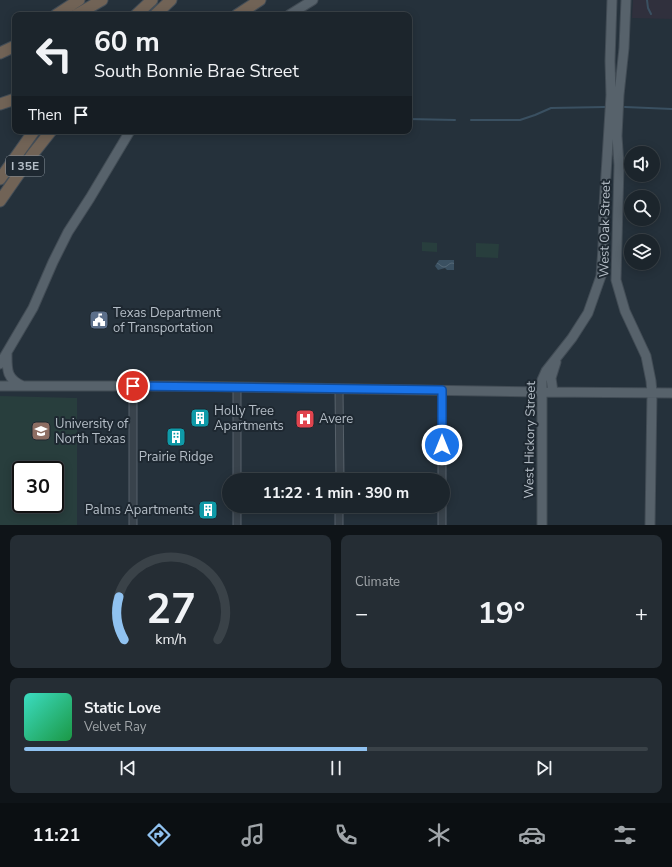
<!DOCTYPE html>
<html lang="en">
<head>
<meta charset="utf-8">
<style>
	:root { --surface:#1c252c; --page:#252d34; --text:#f1f3f6; --muted:#a0a5a9; --line:#3a4248; --accent:#90c2f0 }
	body { margin:0; font-family:"Nunito Sans",sans-serif; background:var(--page); color:var(--text); height:100vh; display:flex; flex-direction:column; font-size:15px; white-space:nowrap }
	* { box-sizing:border-box; margin:0 }
	p { font-size:13px; color:var(--muted) }
	.icon { flex:none; width:22px; height:22px; fill:none; stroke:currentColor; stroke-width:2; stroke-linecap:round; stroke-linejoin:round }
	.map { position:relative; height:525px; overflow:hidden }
	.drawer { display:flex; flex-direction:column; gap:10px; padding:10px; background:#0f1418; flex:1 }
	.drawer>* { flex:none }
	.guide { position:absolute; left:12px; top:12px; width:400px; height:122px; border-radius:8px; box-shadow:0 2px 10px #0003,0 0 0 1px var(--line); background:#1c252c; color:var(--text); overflow:hidden }
	.buttons { position:absolute; left:624px; top:146px; display:grid; gap:8px }
	.buttons a { display:grid; place-items:center; width:36px; height:36px; border-radius:50%; background:var(--surface); box-shadow:0 2px 10px #0003,0 0 0 1px var(--line); font-size:20px }
	.speed { position:absolute; left:12px; top:461px; display:flex; gap:8px; font-size:20px; font-weight:700; text-align:center }
	.speed>* { display:grid; place-content:center; width:52px; height:52px; border-radius:50%; background:var(--surface); box-shadow:0 2px 10px #0003,0 0 0 1px var(--line); line-height:1 }
	.speed .limit { border:2px solid #111; border-radius:6px; background:#fff; color:#111 }
	.pin { position:absolute; display:grid; place-items:center; width:34px; height:34px; color:#fff; margin:-17px; border:2px solid #fff; border-radius:50%; box-shadow:0 1px 4px #0007 }
	.me { position:absolute; width:44px; margin:-22px; rotate:0deg; stroke-linejoin:round; filter:drop-shadow(0 0 3px #0008) }
	.turn { display:flex; align-items:center; gap:14px; height:84px; padding:0 16px; font-size:18px }
	.turn .icon { width:52px; height:52px; stroke-width:2.5 }
	.turn b { display:block; font-size:28px; line-height:34px }
	.then { display:flex; align-items:center; height:38px; padding:0 16px; background:#0003; gap:8px; font-size:15px }
	.big { font-size:30px; font-weight:700; line-height:1.1 }
	.drawer .tile { flex:1; display:flex; flex-direction:column; justify-content:center; gap:6px; min-width:0; padding:0 14px; border-radius:8px; background:var(--page) }
	.drawer .dial { align-items:center; gap:0 }
	.dial svg { height:104px; overflow:visible; fill:none; stroke:var(--line); stroke-width:7; stroke-linecap:round; text-anchor:middle }
	.dial text { fill:var(--text); stroke:none }
	.song { display:flex; align-items:center; gap:12px }
	.cover { width:48px; height:48px; border-radius:6px; background:linear-gradient(135deg,hsl(170 70% 55%),hsl(140 70% 35%)) }
	.played { height:4px; border-radius:2px; background:linear-gradient(90deg,var(--accent) 55%,var(--line) 55%) }
	.keys { display:flex; justify-content:space-around; direction:ltr }
	.heat { display:flex; justify-content:space-between; align-items:center; font-size:22px; direction:ltr }
	.drawer .tiles { flex:1; display:grid; gap:10px; grid-template-columns:1fr 1fr }
	.tile:last-child { grid-column:span 2 }
	.trip { position:absolute; left:222px; top:473px; width:228px; height:40px; border-radius:20px; background:var(--surface); box-shadow:0 2px 10px #0003,0 0 0 1px var(--line); font-weight:700; line-height:40px; text-align:center }
	.tab-bar { display:flex; height:64px; justify-content:space-around; align-items:center; background:#0b0f12; color:var(--muted) }
	.tab-bar .icon { width:28px; height:28px }
	.tab-bar .active { color:var(--accent) }
	.tab-bar b { font-size:18px; color:var(--text) }
	.map>svg:first-child { display:block }
	.medical { fill:#30303d }
	.green { fill:#283e3d; fill-rule:evenodd }
	.water { fill:url(#water-waves) }
	.lines { fill:none; stroke-linecap:round; stroke-linejoin:round }
	.stream { stroke:#3a5061; stroke-width:2 }
	.minor-casing { stroke:#57616a; stroke-width:9 }
	.major-casing { stroke:#424c55; stroke-width:11 }
	.highway-casing { stroke:#444e57; stroke-width:13 }
	.minor { stroke:#39434c; stroke-width:7 }
	.major { stroke:#57626b; stroke-width:9 }
	.highway { stroke:#716356; stroke-width:11 }
	.route-casing { stroke:#114b97; stroke-width:10 }
	.route { stroke:#1a73e8; stroke-width:7 }
	.labels { text-anchor:middle; dominant-baseline:central; stroke-width:4; stroke-linejoin:round; paint-order:stroke }
	.shield { fill:#1e2831; stroke:#88919a; stroke-width:1 }
	.shield-label { font-size:12px; font-weight:bold; fill:#b5bec7 }
	.street-label { font-size:13px; fill:#b5bec7; stroke:#1e2831 }
	.poi-label { font-size:13px; fill:#b5bec7; stroke:#1e2831; text-anchor:start }
</style>
</head>
<body>
<div class="map">
<svg width="672" height="525" viewBox="0 0 672 525">
	<defs>
		<pattern id="water-waves" width="16" height="10" patternUnits="userSpaceOnUse"><rect width="16" height="10" fill="#3a5061"/><path d="M0 5q4-4 8 0t8 0" fill="none" stroke="#546776"/></pattern>
	</defs>
	<rect width="100%" height="100%" fill="#25313b"/>
	<path class="medical" d="M633,0H672V19L632,18Z"/>
	<path class="green" d="M422,242L437,243V252L422,251Z
		M476,243L499,244L498,258L476,257Z
		M0,396L77,398V525H0ZM21,470H55V504H21Z"/>
	<path class="water" d="M439,260H454V270H447L445,268L438,270L435,266Z"/>
	<g class="lines">
		<path class="stream" d="M647,0L648,8L651,14
			M625,107L672,109
			M409,119L455,120
			M471,120H520L535,115L551,108L605,107"/>
		<defs>
			<path id="minor" d="M339,389L340,480
				M442,390V480
				M237,480V387
				M237,506V525
				M133,525V386
				M339,525V506
				M442,525V506"/>
			<path id="major" d="M626,0L624,48L619,95L617,136L619,165L616,280L625,311L646,356L651,381L652,393L650,525
				M289,15L313,0
				M7,353C7,369 6,379 23,386
				M0,364L33,308L53,262L68,232L90,198L130,131
				M0,386H175L541,392L672,393
				M553,392L551,378L556,362
				M542,525V380L546,371L572,338L588,313L601,276L603,248L604,206L611,95L610,61L612,0"/>
			<path id="highway" d="M56,15L79,0
				M76,15L102,0
				M136,15L152,0
				M155,15L171,0
				M237,15L260,0
				M0,53L15,46
				M0,104L15,99
				M0,179L34,131
				M0,201L32,155L51,131"/>
		</defs>
		<use href="#minor" class="minor-casing"/>
		<use href="#major" class="major-casing"/>
		<use href="#highway" class="highway-casing"/>
		<use href="#minor" class="minor"/>
		<use href="#major" class="major"/>
		<use href="#highway" class="highway"/>
	</g>
	<g class="lines">
		<defs>
			<path id="route" d="M133,386L442,390V445"/>
		</defs>
		<use href="#route" class="route-casing"/>
		<use href="#route" class="route"/>
	</g>
	<defs>
		<symbol id="civic-square" viewBox="-11 -11 22 22"><rect x="-9" y="-9" width="18" height="18" rx="4" fill="#5c6f8a" stroke="#1e2831"/><path d="M-.6-6.5H3V-4.5H.6V-3L4-1V1h2V6H-6V1h2V-1L-.6-3ZM-1.2 2.5V6h2.4V2.5Z" fill="#fff"/></symbol>
		<symbol id="building-square" viewBox="-11 -11 22 22"><rect x="-9" y="-9" width="18" height="18" rx="4" fill="#0f9aa8" stroke="#1e2831"/><path d="M-4-6H4V6H1V3H-1V6H-4ZM-2.5-4.3h1.7v1.8h-1.7ZM.8-4.3h1.7v1.8H.8ZM-2.5-1h1.7V.8h-1.7ZM.8-1h1.7V.8H.8Z" fill="#fff"/></symbol>
		<symbol id="hospital-square" viewBox="-11 -11 22 22"><rect x="-9" y="-9" width="18" height="18" rx="4" fill="#e0444e" stroke="#1e2831"/><path d="M-5-5h3v3.5h4V-5h3V5h-3V1.5h-4V5h-3Z" fill="#fff"/></symbol>
		<symbol id="university-square" viewBox="-11 -11 22 22"><rect x="-9" y="-9" width="18" height="18" rx="4" fill="#8d6e63" stroke="#1e2831"/><path d="M0-5L7-2L0 1L-7-2ZM-4 1L0 2.5L4 1V4Q0 6-4 4Z" fill="#fff"/></symbol>
	</defs>
	<g fill-rule="evenodd">
		<use href="#civic-square" x="88" y="309" width="22" height="22"/>
		<use href="#building-square" x="189" y="407" width="22" height="22"/>
		<use href="#hospital-square" x="294" y="408" width="22" height="22"/>
		<use href="#university-square" x="30" y="420" width="22" height="22"/>
		<use href="#building-square" x="165" y="426" width="22" height="22"/>
		<use href="#building-square" x="197" y="499" width="22" height="22"/>
	</g>
	<g class="labels">
		<rect class="shield" x="6" y="156" width="38" height="20" rx="3"/>
		<g class="shield-label">
			<text x="25" y="166">I 35E</text>
		</g>
		<g class="street-label">
			<text transform="translate(605 229) rotate(-89)">West Oak Street</text>
			<text transform="translate(530 440) rotate(-89)">West Hickory Street</text>
		</g>
		<g class="poi-label">
			<text x="113" y="313">Texas Department<tspan x="113" dy="15">of Transportation</tspan></text>
			<text x="214" y="411">Holly Tree<tspan x="214" dy="15">Apartments</tspan></text>
			<text x="319" y="419">Avere</text>
			<text x="55" y="424">University of<tspan x="55" dy="15">North Texas</tspan></text>
			<text x="176" y="457" text-anchor="middle">Prairie Ridge</text>
			<text x="194" y="510" text-anchor="end">Palms Apartments</text>
		</g>
	</g>
</svg>
<div class="buttons">
<a><svg class="icon" aria-label="sound" viewBox="0 0 24 24"><path d="M4 9h4l5-4v14l-5-4H4zM17 9q2 3 0 6"/></svg></a>
<a><svg class="icon" aria-label="search" viewBox="0 0 24 24"><circle cx="10" cy="10" r="6"/><path d="M15 15l6 6"/></svg></a>
<a><svg class="icon" aria-label="layers" viewBox="0 0 24 24"><path d="M12 4l9 5-9 5-9-5zM3 14l9 5 9-5"/></svg></a>
</div>
<div class="speed"><div class="limit">30</div></div>
<div class="pin" style="left:133px;top:386px;background:#d93025"><svg class="icon" aria-label="arrive" viewBox="0 0 24 24"><path d="M6 21V4h12l-3 4 3 4H6"/></svg></div>
<svg class="me" style="left:442px;top:445px" viewBox="-20 -20 40 40"><circle r="17" fill="#1a73e8" stroke="#fff" stroke-width="3"/><path d="M0-11L8 9 0 5-8 9z" fill="#fff"/></svg>
<div class="trip">11:22 · 1 min · 390 m</div>
<div class="guide">
<div class="turn"><svg class="icon" aria-label="left" viewBox="0 0 24 24"><path d="M17 20v-9H6M10 6l-5 5 5 5"/></svg><div><b>60 m</b>South Bonnie Brae Street</div></div>
<div class="then">Then<svg class="icon" aria-label="arrive" viewBox="0 0 24 24"><path d="M6 21V4h12l-3 4 3 4H6"/></svg></div>
</div>
</div>
<section class="drawer">
<div class="tiles">
<div class="tile dial"><svg viewBox="0 0 100 80">
<path d="M14 69A42 42 0 1 1 86 69"/>
<path d="M14 69A42 42 0 0 1 10 36" stroke="#90c2f0"/>
<text x="50" y="56" font-size="32" font-weight="700">27</text>
<text x="50" y="72" font-size="11">km/h</text>
</svg></div>
<div class="tile"><p>Climate</p>
<div class="heat"><a>−</a><b class="big">19°</b><a>+</a></div>
</div>
<div class="tile">
<div class="song"><i class="cover"></i><div><b>Static Love</b><p>Velvet Ray</p></div></div>
<div class="played"></div>
<div class="keys"><svg class="icon" aria-label="previous" viewBox="0 0 24 24"><path d="M18 5L8 12l10 7zM5 5v14"/></svg><svg class="icon" aria-label="pause" viewBox="0 0 24 24"><path d="M8 5v14M16 5v14"/></svg><svg class="icon" aria-label="next" viewBox="0 0 24 24"><path d="M6 5l10 7-10 7zM19 5v14"/></svg></div>
</div>
</div>
</section>
<nav class="tab-bar">
<b>11:21</b>
<svg class="icon active" aria-label="directions" viewBox="0 0 24 24"><path d="M12 3l9 9-9 9-9-9zM9 14v-3h6M13 9l2 2-2 2"/></svg>
<svg class="icon" aria-label="music" viewBox="0 0 24 24"><path d="M9 18V5l10-2v13"/><circle cx="6" cy="18" r="3"/><circle cx="16" cy="16" r="3"/></svg>
<svg class="icon" aria-label="phone" viewBox="0 0 24 24"><path d="M5 4h4l2 5-3 2q2 4 5 5l2-3 5 2v4C11 20 4 13 5 4z"/></svg>
<svg class="icon" aria-label="climate" viewBox="0 0 24 24"><path d="M12 3v18M4 7l16 10M4 17L20 7"/></svg>
<svg class="icon" aria-label="car" viewBox="0 0 24 24"><path d="M5 17H2v-5l4-1 3-4h7l3 4 3 1v5h-3M9 17h6M6 11h13"/><circle cx="7" cy="17" r="2"/><circle cx="17" cy="17" r="2"/></svg>
<svg class="icon" aria-label="filters" viewBox="0 0 24 24"><path d="M4 7h16M4 17h16"/><circle cx="9" cy="7" r="2"/><circle cx="15" cy="17" r="2"/></svg>
</nav>
</body>
</html>
